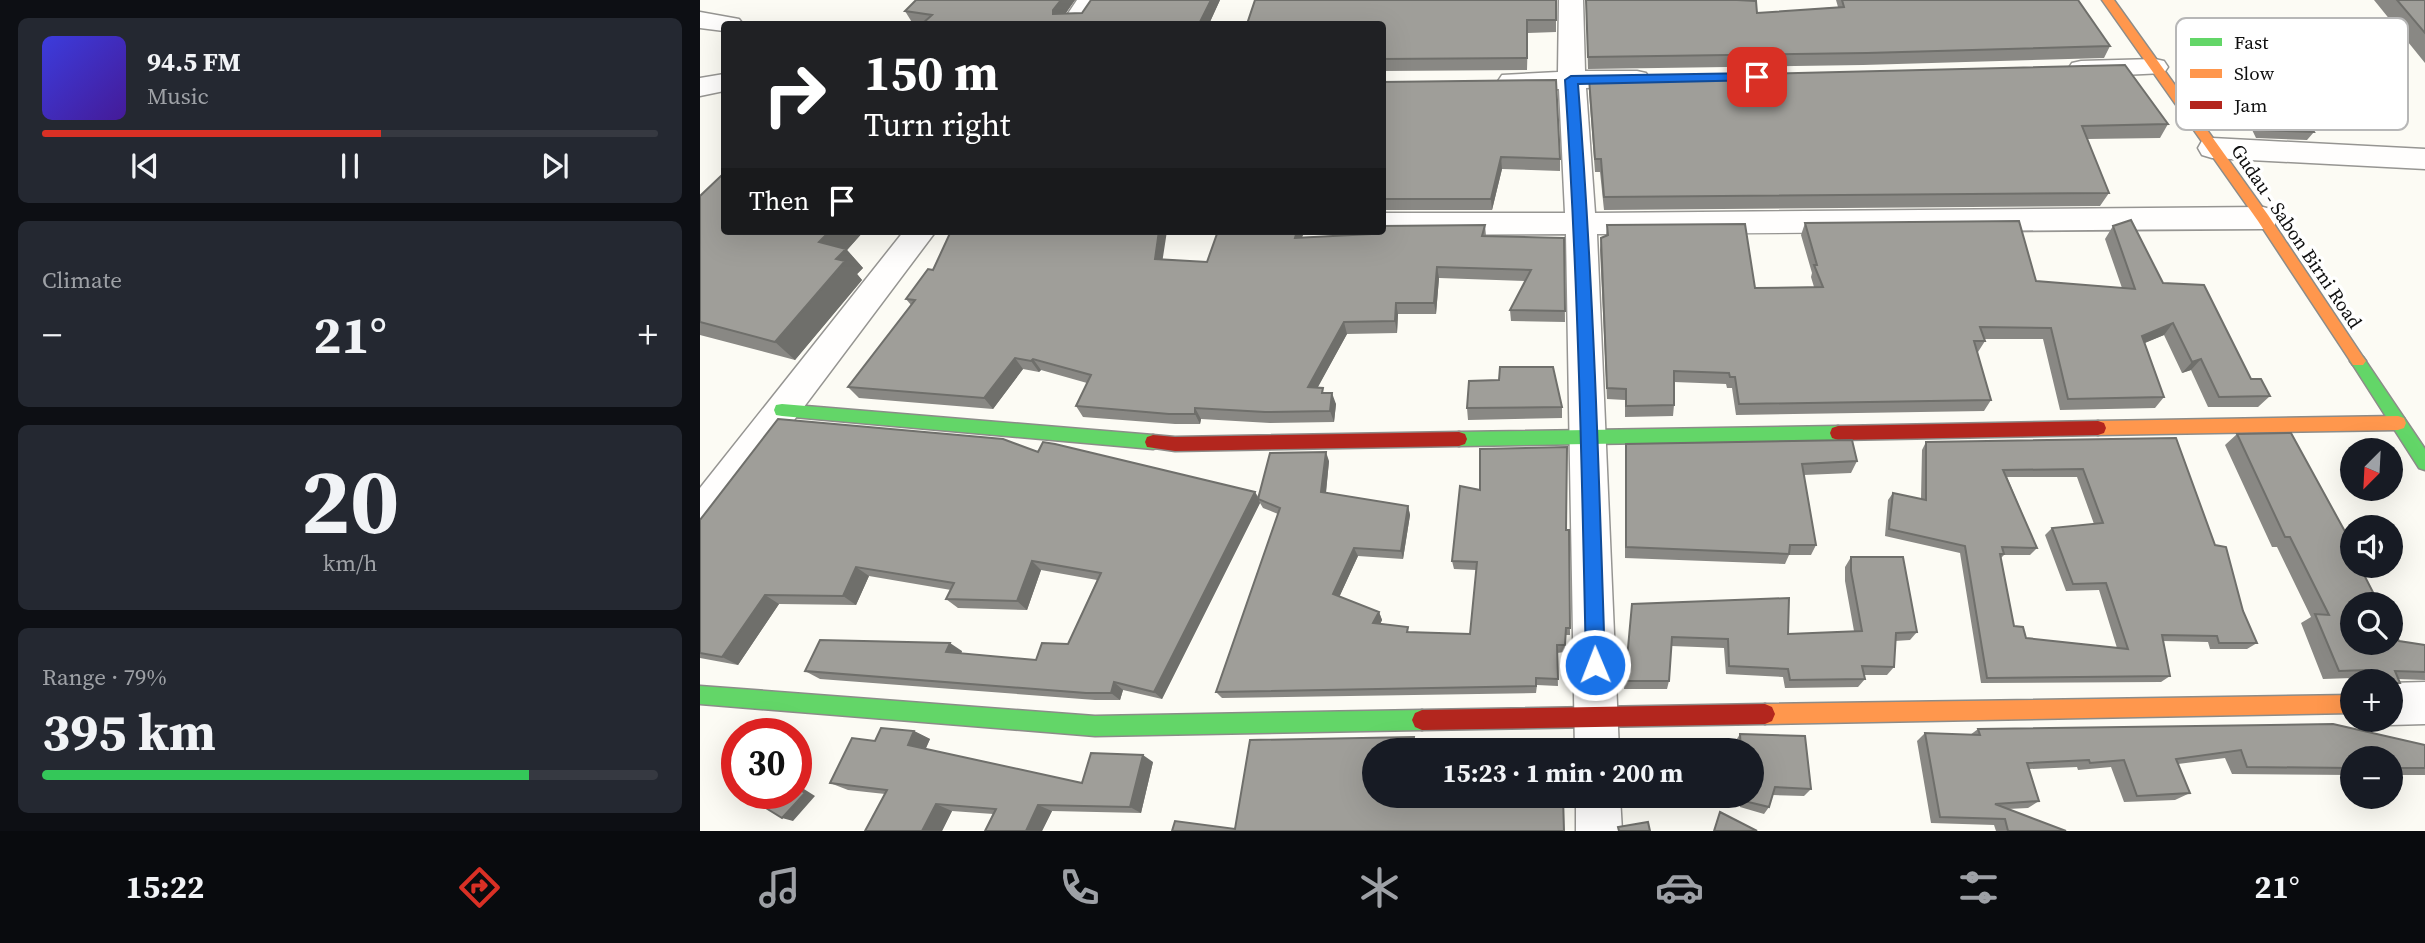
<!DOCTYPE html>
<html lang="en">
<head>
<meta charset="utf-8">
<style>
	:root { --surface:#171b24; --page:#242831; --text:#f1f3f6; --muted:#9ea1a6; --line:#363941; --accent:#d93025 }
	body { margin:0; font-family:"Source Serif 4",serif; background:var(--page); color:var(--text); height:100vh; display:flex; flex-direction:column; font-size:26px; white-space:nowrap }
	* { box-sizing:border-box; margin:0 }
	p { font-size:23px; color:var(--muted) }
	.icon { flex:none; width:38px; height:38px; fill:none; stroke:currentColor; stroke-width:2; stroke-linecap:round; stroke-linejoin:round }
	.map { position:relative; flex:1; overflow:hidden }
	.sheet { display:flex; flex-direction:column; gap:18px; padding:18px; background:#0d0f14; width:700px }
	.sheet>* { flex:none }
	.guide { position:absolute; left:21px; top:21px; width:665px; height:214px; border-radius:7px; box-shadow:0 7px 28px #0002; background:#202124; color:#fff; overflow:hidden }
	.needle { width:46px; rotate:204deg }
	.buttons { position:absolute; left:1640px; top:438px; display:grid; gap:14px }
	.buttons a { display:grid; place-items:center; width:63px; height:63px; border-radius:50%; background:var(--surface); box-shadow:0 7px 28px #0002; font-size:35px }
	.speed { position:absolute; left:21px; top:718px; display:flex; gap:14px; font-size:35px; font-weight:700; text-align:center }
	.speed>* { display:grid; place-content:center; width:91px; height:91px; border-radius:50%; background:var(--surface); box-shadow:0 7px 28px #0002; line-height:1 }
	.speed .limit { border:10px solid #d22; background:#fff; color:#111 }
	.pin { position:absolute; display:grid; place-items:center; width:60px; height:60px; color:#fff; margin:-30px; border-radius:14px; box-shadow:0 4px 10px #0006 }
	.me { position:absolute; width:77px; margin:-38px; rotate:359deg; stroke-linejoin:round; filter:drop-shadow(0 0 5px #0008) }
	.turn { display:flex; align-items:center; gap:24px; height:147px; padding:0 28px; font-size:32px }
	.turn .icon { width:91px; height:91px; stroke-width:2.5 }
	.turn b { display:block; font-size:49px; line-height:60px }
	.then { display:flex; align-items:center; height:66px; padding:0 28px; background:#0003; gap:14px; font-size:26px }
	.big { font-size:52px; font-weight:700; line-height:1.1 }
	.sheet .card { flex:1; display:flex; flex-direction:column; justify-content:center; gap:10px; min-width:0; padding:0 24px; border-radius:10px; background:var(--page) }
	.sheet .dial { align-items:center; gap:0 }
	.dial b { font-size:91px; line-height:1 }
	.song { display:flex; align-items:center; gap:21px }
	.cover { width:84px; height:84px; border-radius:10px; background:linear-gradient(135deg,hsl(240 70% 55%),hsl(260 70% 35%)) }
	.played { height:7px; border-radius:4px; background:linear-gradient(90deg,var(--accent) 55%,var(--line) 55%) }
	.keys { display:flex; justify-content:space-around; direction:ltr }
	.heat { display:flex; justify-content:space-between; align-items:center; font-size:38px; direction:ltr }
	.charge { height:10px; border-radius:5px; background:linear-gradient(90deg,#34c759 79%,var(--line) 0) }
	.trip { position:absolute; left:662px; top:738px; width:402px; height:70px; border-radius:35px; background:var(--surface); box-shadow:0 7px 28px #0002; font-weight:700; line-height:70px; text-align:center }
	.tab-bar { display:flex; height:112px; justify-content:space-around; align-items:center; background:#090b0e; color:var(--muted) }
	.tab-bar .icon { width:49px; height:49px }
	.tab-bar .active { color:var(--accent) }
	.tab-bar b { font-size:32px; color:var(--text) }
	main { display:flex; flex:1; min-height:0 }
	.map>svg:first-child { display:block }
	.lines { fill:none; stroke-linecap:round; stroke-linejoin:round }
	.street-casing { stroke:#969592; stroke-width:3 }
	.fast-casing { stroke:#8c8c89; stroke-width:3 }
	.slow-casing { stroke:#8c8c89; stroke-width:3 }
	.jam-casing { stroke:#8c8c89; stroke-width:3 }
	.street { fill:#fffefd; fill-rule:evenodd }
	.fast { fill:#63d668; fill-rule:evenodd }
	.slow { fill:#ff974d; fill-rule:evenodd }
	.jam { fill:#b3261e; fill-rule:evenodd }
	.wall { fill:#898884; fill-rule:evenodd }
	.shaded-wall { fill:#6f6f6b }
	.building { fill:#9f9e99; stroke:#6f6f6b; stroke-width:2; fill-rule:evenodd }
	.route { fill:#1a73e8; stroke:#114b97; stroke-width:2 }
	.labels { text-anchor:middle; dominant-baseline:central; stroke-width:7; stroke-linejoin:round; paint-order:stroke }
	.street-label { font-size:19px; fill:#0f0f0f; stroke:#fff }
	.key { fill:#fff; stroke:#b7b7b7; stroke-width:2 }
	.key-label { font-size:19px; fill:#0f0f0f }
</style>
</head>
<body>
<main>
<section class="sheet">
<div class="card">
<div class="song"><i class="cover"></i><div><b>94.5 FM</b><p>Music</p></div></div>
<div class="played"></div>
<div class="keys"><svg class="icon" aria-label="previous" viewBox="0 0 24 24"><path d="M18 5L8 12l10 7zM5 5v14"/></svg><svg class="icon" aria-label="pause" viewBox="0 0 24 24"><path d="M8 5v14M16 5v14"/></svg><svg class="icon" aria-label="next" viewBox="0 0 24 24"><path d="M6 5l10 7-10 7zM19 5v14"/></svg></div>
</div>
<div class="card"><p>Climate</p>
<div class="heat"><a>−</a><b class="big">21°</b><a>+</a></div>
</div>
<div class="card dial"><b>20</b><p>km/h</p></div>
<div class="card"><p>Range · 79%</p><b class="big">395 km</b><div class="charge"></div></div>
</section>
<div class="map">
<svg width="1725" height="831" viewBox="0 0 1725 831">
	<rect width="100%" height="100%" fill="#fcfbf4"/>
	<g class="lines">
		<defs>
			<path id="street" d="M377,0H402L385,24H361Z
				M859,0H883L885,71H937L946,73L950,79L946,85L886,88L895,213L1563,207L1574,210L1578,218L1574,226L1563,229C1341,229 1119,234 897,234L919,751H875L866,234L682,235L671,231H682V213H865L859,89L811,90L802,87L798,81L802,75L858,72Z
				M0,12L39,19L43,24H24V31L0,28Z
				M1455,59L1464,61L1468,67L1464,73L1381,77L1372,75L1368,69L1372,63L1381,61Z
				M24,74V91L0,96V78Z
				M1512,138L1725,149V169L1512,158L1502,155L1498,148L1502,141Z
				M204,231H236L13,528L0,533V488Z
				M1725,682V724L1690,725L1676,719H1690V683Z
				M876,796H920L922,831H876Z"/>
			<path id="fast" d="M1658,355L1663,357L1725,449V470L1719,468L1653,365L1650,361L1653,357Z
				M82,404L453,435L459,437L461,442L459,447L453,449L82,416L76,415L74,410L76,405Z
				M1138,426L1144,428L1146,433L1144,438L1138,440L759,446L753,444L751,439L753,434L759,432Z
				M0,686L395,716L722,710L729,713L732,720L729,727L722,730L395,736L0,704Z"/>
			<path id="slow" d="M1402,0H1414L1568,215L1663,357L1666,361L1663,365H1653L1558,221Z
				M1698,416L1704,418L1706,423L1704,428L1698,430L1398,435L1392,433L1390,428L1392,423L1398,421Z
				M1652,695V713L1065,724L1058,721L1055,714L1058,707L1065,704Z"/>
			<path id="jam" d="M1398,421L1404,423L1406,428L1404,433L1398,435L1138,440L1132,438L1130,433L1132,428L1138,426Z
				M759,432L765,434L767,439L765,444L759,446L475,451L447,447L445,442L447,437L453,435L475,437Z
				M1065,704L1072,707L1075,714L1072,721L1065,724L722,730L715,727L712,720L715,713L722,710Z"/>
		</defs>
		<use href="#street" class="street-casing"/>
		<use href="#fast" class="fast-casing"/>
		<use href="#slow" class="slow-casing"/>
		<use href="#jam" class="jam-casing"/>
		<use href="#street" class="street"/>
		<use href="#fast" class="fast"/>
		<use href="#slow" class="slow"/>
		<use href="#jam" class="jam"/>
	</g>
	<path class="wall" d="M216,0H375L365,14L382,13L391,0H520L509,24H213L205,11Z
		M856,0V32L828,33L827,70L682,71V24Z
		M886,0H1037L1057,13L1138,7L1136,0H1378L1410,46L1404,58L1163,65L888,69Z
		M1674,0H1725V63Z
		M889,78L1468,124L1460,138L1387,139L1409,193L1400,206L904,210L900,172H895L889,92Z
		M682,82L860,159V171L802,169L792,210H682Z
		M1544,93L1614,132L1607,140L1556,138L1538,101Z
		M0,196L24,231H164L147,250L163,268L157,274L162,280L95,360L0,335Z
		M1105,223L1336,281L1422,288L1405,239L1413,226L1463,283L1551,379L1570,396L1558,407H1508L1491,370L1482,373L1464,335L1444,343L1464,397L1455,408L1360,410L1343,339H1284L1285,341L1278,352H1277L1291,400L1284,411L1036,415L1032,388H1027L1026,384L974,382V405L973,416L925,417V400L907,399L900,250L901,238L906,236L907,225L1055,288L1114,287L1111,277L1112,273L1101,235Z
		M785,225L786,236L864,238L865,322L811,321L810,310L825,281L739,278L736,314H698L697,333L647,334L617,388L636,404L634,422L570,423L501,419L500,424H475L383,417L376,406L387,383L341,370L339,372L323,369L293,409L159,398L148,387L211,305L206,299L233,270L462,259L507,262L518,231H604L602,237L671,234Z
		M799,380L862,407V418L768,420L767,408Z
		M1537,434L1648,537L1645,539L1699,641L1725,645V680L1698,679L1700,683L1690,687V681H1653L1652,678L1623,679L1601,623L1611,617L1577,547H1572L1525,445Z
		M1476,438L1515,545L1557,643L1547,649H1510L1508,642L1463,641L1470,676L1461,682L1281,683L1260,553L1185,536L1188,500L1193,493L1221,499L1222,450L1226,442ZM1307,477H1377L1394,524L1352,528L1345,535L1366,591L1399,590L1417,648L1326,638L1314,626L1301,558L1304,555H1330L1337,548Z
		M926,444L1157,461L1151,473L1104,475L1116,545L1111,555H1089L1085,564L925,558V456Z
		M338,452L555,492L559,498L629,461L626,493L708,506L710,515L703,559L658,556L639,597L679,612L682,620L680,624L710,632L770,634L776,570L754,569L752,561L869,530L870,635H865V652L857,653L858,686L837,685L836,693L522,698L516,692L578,514L563,508L560,503L462,699L423,690L420,700H395L120,679L105,671L262,651L261,654L336,660L368,644L397,580L341,570L327,610L258,608L246,599L251,590L169,576L156,605L79,604L38,665L0,658V520Z
		M1151,557L1217,632L1210,640L1195,641L1194,667L1187,675H1164L1165,679L1158,687L1085,688L1083,677L1026,674L1024,648L971,646L969,681L967,689H924L932,604L1088,634L1154,631L1145,581V567Z
		M1278,729L1725,745V775H1690V758H1652V775L1532,774L1525,758L1478,764L1490,793L1475,800L1424,802L1411,767L1378,770L1377,767L1329,769L1339,801L1328,808L1308,809L1366,831H1296L1294,825L1231,823L1217,741L1225,733L1270,735Z
		M214,731L230,739L225,749L382,783L453,762L441,813L352,811L342,831H285L293,814L252,811L242,831H165L185,794L148,790L130,783L175,741Z
		M1040,734L1111,789L1104,796L1073,795L1069,807L1064,814L1040,807L1039,796H1052V751H1036L1035,742Z"/>
	<path class="shaded-wall" d="M361,0H375L359,23L353,14V10Z
		M511,0H520L509,24H499Z
		M801,157L802,169L792,210L791,199Z
		M130,231H164L147,250L163,268L157,274L162,280L95,360L75,342L119,242Z
		M459,231H467L461,270L455,259Z
		M597,231H604L599,249L595,238Z
		M737,267L739,278L736,314L734,303Z
		M696,303L698,314L697,333L695,321Z
		M644,322L647,334L612,398L608,387Z
		M1473,323L1464,335L1433,348L1442,336Z
		M315,358L323,369L293,409L284,398Z
		M333,359L341,370L339,372L331,361Z
		M1501,359L1491,370L1482,373L1492,362Z
		M632,393L636,404L634,422L630,411Z
		M495,408L501,419L500,424L495,414Z
		M626,452L629,461L625,501L621,492Z
		M555,492L560,503L462,699L454,692Z
		M708,506L710,515L703,559L701,551Z
		M654,548L658,556L637,602L633,594Z
		M332,561L341,570L327,610L317,601Z
		M156,567L169,576L156,605L143,596Z
		M65,595L79,604L38,665L22,657Z
		M679,612L682,620L677,631L673,623Z
		M250,643L262,651L258,660L246,652Z
		M414,682L423,690L420,700L411,693Z
		M214,731L230,739L224,753L208,745Z
		M714,737L718,746L717,751H712Z
		M443,755L453,762L441,813L430,807Z
		M96,784L115,796L93,821L82,818L96,787Z
		M236,804L252,811L242,831H222Z
		M338,805L352,811L342,831H326Z"/>
	<path class="building" d="M216,0H361L353,10V14L382,13L391,0H511L499,24H222L232,15L205,11Z
		M555,0H856V20H827V58L682,59V24H547Z
		M886,0H1037L1056,1L1057,13L1144,7L1142,0H1378L1410,46L1167,53L888,57Z
		M1697,0H1725V33Z
		M1425,65L1468,124L1382,126L1409,193L904,197L901,159H895L889,78Z
		M856,80L860,159L801,157L791,199H682V141L684,131H682V82Z
		M1544,93L1590,94L1614,132L1562,130Z
		M24,173V231H130L119,242L146,249L136,259L145,261L75,342L0,322V196Z
		M1431,220L1463,283L1504,285L1551,379H1561L1570,396L1519,397L1501,359L1492,362L1473,323L1442,336L1464,397L1368,399L1351,328L1280,327L1285,341H1274L1291,400L1039,404L1035,377H1030L1029,373L974,371V405L926,406V389L907,388L901,238L908,235L907,225L1045,224L1055,288L1123,287L1114,265H1117L1105,223L1319,221L1336,281L1435,289L1413,226Z
		M785,225L782,236L864,238L865,311L810,310L831,270L737,267L734,303H696L695,321L644,322L608,387L623,388L622,393H632L630,411L565,412L495,408V414H469L376,406L391,375L333,359L331,361L315,358L284,398L148,387L215,300L206,299L228,269L233,270L251,231H459L455,259L507,262L518,231H597L595,238L671,234V231H682V226Z
		M800,367H853L862,407L767,408L769,381L799,380Z
		M78,419L303,439L338,452L343,442L355,444L555,492L454,692L414,682L411,693H386L105,671L120,640L250,643L246,652L336,660L342,643L368,644L401,573L332,561L317,601L246,599L254,583L156,567L143,596L65,595L22,657L0,653V520Z
		M1591,433L1648,537H1644L1652,552V565H1659L1679,604H1652V642H1690V624L1699,641L1725,645V672L1695,671L1700,683H1690V681H1671L1668,670L1639,671L1615,614L1629,615L1590,537H1585L1537,434Z
		M1476,438L1515,545L1526,547L1543,611L1557,643H1519L1517,636L1462,635L1470,676L1287,678L1265,546L1189,529L1193,493L1226,500V442ZM1383,469L1403,523L1352,528L1373,584L1406,583L1428,649L1326,638L1323,627L1314,626L1300,554H1304L1302,547L1337,548L1303,470Z
		M1152,440L1157,461L1102,464L1116,545H1090L1089,554L926,547V444Z
		M867,447L866,530H869L870,628H866L865,645H857L858,679L836,678V686L516,692L580,508L558,499L570,453L626,452L621,492L708,506L701,551L654,548L633,594L679,612L673,623L708,627L707,632L770,634L777,562L752,561L760,486L780,490V449Z
		M1151,557H1203L1217,632L1196,633L1194,667L1162,666L1165,679L1090,680L1088,669L1029,666L1028,639L972,637L969,681H925L932,604L1089,598L1088,634L1162,631L1151,571Z
		M1633,724L1725,745V768H1690V758H1652V768L1547,767L1541,750L1476,759L1490,793L1437,796L1424,760L1390,763L1389,760L1327,763L1339,801L1295,804L1366,831H1308L1305,819L1240,817L1225,733L1280,735L1278,729Z
		M181,728L214,731L208,745L382,783L391,753L443,755L430,807L338,805L326,831H285L296,809L236,804L222,831H165L187,790L130,783L152,738L175,741Z
		M1040,734L1105,736L1111,789L1075,787L1069,807L1044,801V796H1052V751H1041Z
		M714,737L712,751H674V796H863L864,831H472L475,821L535,829L550,740Z
		M861,744V751H822V745Z
		M96,787L105,793L82,818L53,800L59,793H96Z
		M1020,812L1057,831H1014Z
		M948,822L950,831H919L918,827Z"/>
	<path class="route" d="M1057,73L1063,77L1061,80L878,84C893,277 899,471 905,665L902,672L895,674L889,672L886,665C882,470 878,275 865,80L871,76Z"/>
	<g class="labels">
		<g class="street-label">
			<text transform="translate(1597 236) rotate(56)">Gudau - Sabon Birni Road</text>
		</g>
	</g>
	<rect x="1476" y="18" width="232" height="112" rx="10" class="key"/>
	<rect x="1490" y="38" width="32" height="8" fill="#63d668"/>
	<rect x="1490" y="69" width="32" height="9" fill="#ff974d"/>
	<rect x="1490" y="101" width="32" height="8" fill="#b3261e"/>
	<g class="key-label">
		<text x="1534" y="49">Fast</text>
		<text x="1534" y="80">Slow</text>
		<text x="1534" y="112">Jam</text>
	</g>
</svg>
<div class="buttons">
<a><svg class="needle" viewBox="-14 -14 28 28"><path d="M0-13l5 13h-10z" fill="#e53935"/><path d="M0 13l5-13h-10z" fill="#9ea1a6"/></svg></a>
<a><svg class="icon" aria-label="sound" viewBox="0 0 24 24"><path d="M4 9h4l5-4v14l-5-4H4zM17 9q2 3 0 6"/></svg></a>
<a><svg class="icon" aria-label="search" viewBox="0 0 24 24"><circle cx="10" cy="10" r="6"/><path d="M15 15l6 6"/></svg></a>
<a>+</a>
<a>−</a>
</div>
<div class="speed"><div class="limit">30</div></div>
<div class="pin" style="left:1057px;top:77px;background:#d93025"><svg class="icon" aria-label="arrive" viewBox="0 0 24 24"><path d="M6 21V4h12l-3 4 3 4H6"/></svg></div>
<svg class="me" style="left:895px;top:665px" viewBox="-20 -20 40 40"><circle r="17" fill="#1a73e8" stroke="#fff" stroke-width="3"/><path d="M0-11L8 9 0 5-8 9z" fill="#fff"/></svg>
<div class="trip">15:23 · 1 min · 200 m</div>
<div class="guide">
<div class="turn"><svg class="icon" aria-label="right" viewBox="0 0 24 24"><path d="M7 20v-9h11M14 6l5 5-5 5"/></svg><div><b>150 m</b>Turn right</div></div>
<div class="then">Then<svg class="icon" aria-label="arrive" viewBox="0 0 24 24"><path d="M6 21V4h12l-3 4 3 4H6"/></svg></div>
</div>
</div>
</main>
<nav class="tab-bar">
<b>15:22</b>
<svg class="icon active" aria-label="directions" viewBox="0 0 24 24"><path d="M12 3l9 9-9 9-9-9zM9 14v-3h6M13 9l2 2-2 2"/></svg>
<svg class="icon" aria-label="music" viewBox="0 0 24 24"><path d="M9 18V5l10-2v13"/><circle cx="6" cy="18" r="3"/><circle cx="16" cy="16" r="3"/></svg>
<svg class="icon" aria-label="phone" viewBox="0 0 24 24"><path d="M5 4h4l2 5-3 2q2 4 5 5l2-3 5 2v4C11 20 4 13 5 4z"/></svg>
<svg class="icon" aria-label="climate" viewBox="0 0 24 24"><path d="M12 3v18M4 7l16 10M4 17L20 7"/></svg>
<svg class="icon" aria-label="car" viewBox="0 0 24 24"><path d="M5 17H2v-5l4-1 3-4h7l3 4 3 1v5h-3M9 17h6M6 11h13"/><circle cx="7" cy="17" r="2"/><circle cx="17" cy="17" r="2"/></svg>
<svg class="icon" aria-label="filters" viewBox="0 0 24 24"><path d="M4 7h16M4 17h16"/><circle cx="9" cy="7" r="2"/><circle cx="15" cy="17" r="2"/></svg>
<b>21°</b>
</nav>
</body>
</html>
